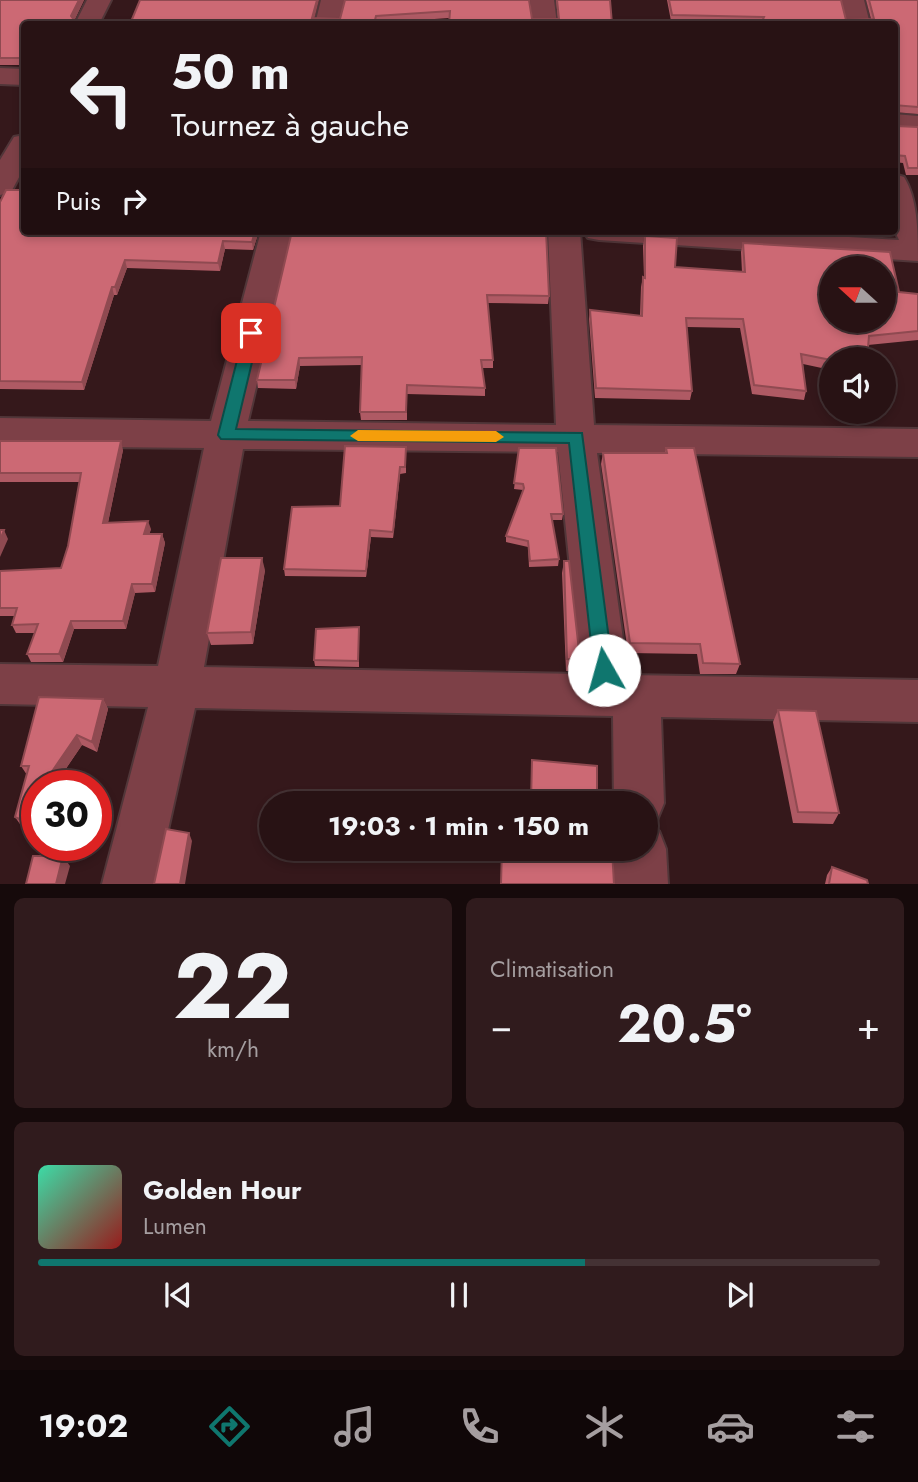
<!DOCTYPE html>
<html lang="fr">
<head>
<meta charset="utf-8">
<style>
	:root { --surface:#281214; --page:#301b1d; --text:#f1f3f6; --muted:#a59ea0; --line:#443234; --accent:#0f766e }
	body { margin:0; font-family:Jost,sans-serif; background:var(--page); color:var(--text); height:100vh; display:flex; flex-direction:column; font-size:26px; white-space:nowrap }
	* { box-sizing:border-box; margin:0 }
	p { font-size:23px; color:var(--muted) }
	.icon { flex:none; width:38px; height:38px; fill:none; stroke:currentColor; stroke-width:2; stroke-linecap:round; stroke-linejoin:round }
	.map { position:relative; height:884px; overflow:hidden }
	.side { display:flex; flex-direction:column; gap:14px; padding:14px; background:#160a0b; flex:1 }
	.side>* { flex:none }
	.banner { position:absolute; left:21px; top:21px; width:877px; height:214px; border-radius:7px; box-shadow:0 4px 10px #0003,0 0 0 2px var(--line); background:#281214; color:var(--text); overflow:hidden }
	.needle { width:46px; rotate:291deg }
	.controls { position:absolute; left:819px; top:256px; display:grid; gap:14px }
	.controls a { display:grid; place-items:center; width:77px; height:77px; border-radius:50%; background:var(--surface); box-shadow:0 4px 10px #0003,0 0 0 2px var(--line); font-size:35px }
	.speed { position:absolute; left:21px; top:770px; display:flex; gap:14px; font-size:35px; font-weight:700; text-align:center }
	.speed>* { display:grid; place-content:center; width:91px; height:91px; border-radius:50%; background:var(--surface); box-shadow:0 4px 10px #0003,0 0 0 2px var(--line); line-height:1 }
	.speed .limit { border:10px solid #d22; background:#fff; color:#111 }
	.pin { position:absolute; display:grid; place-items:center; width:60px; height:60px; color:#fff; margin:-30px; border-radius:14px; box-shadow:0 4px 10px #0006 }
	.me { position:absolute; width:77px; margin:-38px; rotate:353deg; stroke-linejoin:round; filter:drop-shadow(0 0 5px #0008) }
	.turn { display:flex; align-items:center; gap:24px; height:147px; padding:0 35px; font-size:32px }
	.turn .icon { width:91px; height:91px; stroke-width:2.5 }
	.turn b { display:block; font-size:49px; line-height:60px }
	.then { display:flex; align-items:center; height:66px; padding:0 35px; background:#0003; gap:14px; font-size:26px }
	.big { font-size:52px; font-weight:700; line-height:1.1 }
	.side .widget { flex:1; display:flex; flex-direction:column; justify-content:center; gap:10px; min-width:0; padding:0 24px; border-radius:10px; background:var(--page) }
	.side .dial { align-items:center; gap:0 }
	.dial b { font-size:91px; line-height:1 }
	.song { display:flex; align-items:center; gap:21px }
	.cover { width:84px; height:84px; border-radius:10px; background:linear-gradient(135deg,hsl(160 70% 55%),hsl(0 70% 35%)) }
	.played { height:7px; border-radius:4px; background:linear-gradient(90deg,var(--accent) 65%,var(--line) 65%) }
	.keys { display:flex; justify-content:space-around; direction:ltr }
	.heat { display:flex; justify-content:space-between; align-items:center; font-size:38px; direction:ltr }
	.side .tiles { flex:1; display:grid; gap:14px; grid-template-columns:1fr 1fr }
	.widget:last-child { grid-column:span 2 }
	.trip { position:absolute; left:259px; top:791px; width:399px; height:70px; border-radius:35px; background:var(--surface); box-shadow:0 4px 10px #0003,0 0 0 2px var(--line); font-weight:700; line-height:70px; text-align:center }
	.dock { display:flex; height:112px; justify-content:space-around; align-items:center; background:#100708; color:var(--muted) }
	.dock .icon { width:49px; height:49px }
	.dock .on { color:var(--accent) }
	.dock b { font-size:32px; color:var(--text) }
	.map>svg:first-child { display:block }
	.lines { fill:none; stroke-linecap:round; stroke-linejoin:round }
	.minor-casing { stroke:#513639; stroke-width:4 }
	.minor { fill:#7d4047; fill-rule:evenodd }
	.wall { fill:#af5a64 }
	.shaded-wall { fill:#8f4a51 }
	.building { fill:#cc6974; stroke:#8f4a51; stroke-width:2; fill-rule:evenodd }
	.route { fill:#0f766e; stroke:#0a4d48; stroke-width:2 }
	.slow { fill:#f59e0b }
</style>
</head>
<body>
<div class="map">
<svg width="918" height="884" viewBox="0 0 918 884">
	<rect width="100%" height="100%" fill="#35181b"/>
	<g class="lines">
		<defs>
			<path id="minor" d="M87,0H111L99,24H75Z
				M321,0H345L339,24H315Z
				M530,0H554L557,24H533Z
				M840,0H864L870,24H846Z
				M0,68L24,69V85L0,84Z
				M894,114L918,116V132L894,130Z
				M24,135V168L11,192L0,195V160L14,137Z
				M894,174L904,177C918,200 918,233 918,261L599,240L588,238L583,231H750L899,240L894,229Z
				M261,231H293L248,421L556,425L548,231H580L594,425L918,429V457L597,453L628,675L918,680V722L661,717L664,803L657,820L646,825V803H614L613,716L195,708L156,884H102L148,707L0,704V664L158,666L204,448L0,446V418L211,421ZM243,449L558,452L581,674L204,667Z
				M646,826L659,831L666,849L668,884H614V849H646Z"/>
		</defs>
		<use href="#minor" class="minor-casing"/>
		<use href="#minor" class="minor"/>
	</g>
	<path class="wall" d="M0,0H84L74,21L24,24V65H0Z
		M345,0L532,19H558L556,0H610L612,24L449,18L376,23V24H130L315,18L340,19Z
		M667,0H841L846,20L871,19L866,0H918V114L894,112V24L671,21Z
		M894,124L896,126L918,127V175H906L903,163L894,162Z
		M0,202L259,231L253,250L225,249L220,271L127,268L117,295H114L84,390L0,389Z
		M292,231L549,296L548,304L488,303L493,360V368H482L485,388V396L407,394V420H361L360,412L362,365L300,366L296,389L258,388L257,380Z
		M787,231H882L881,236Z
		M645,236L675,267L742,272L741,252L743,243L899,292L918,294V340L868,345L831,359V370L803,364L806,391L804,400L752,394L740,328L687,327L692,391L690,400L595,398L589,319L590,310L640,316L641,287L643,277H644L643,246Z
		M0,441L123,450L108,523L151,529L149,534H162L165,543L155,592L135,593L126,629H74L63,662H31L27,654L35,633H16L12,625L15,616H0V571L61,568L68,546L80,482H0Z
		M519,448L563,514L562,520H552L559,559L558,566L529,567L528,547L506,542V536L523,490L514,489Z
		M666,448L740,664L736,674H700L697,654L628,653L601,464L603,453H665Z
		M406,453V473L400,474L393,538L371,537L366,577L285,576L284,569L340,506Z
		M564,561L580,660L578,671H566L562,573Z
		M265,570L253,644L211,645L207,633Z
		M359,627V667L315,666L314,660Z
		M103,699L108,709L97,752L82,745L25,829L22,827L15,817L27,775L21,766Z
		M778,710L839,813L833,824L793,823L773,722Z
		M832,867L868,884H825L827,875Z"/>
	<path class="shaded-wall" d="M79,0H84L74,21L75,24H71V16Z
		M317,0H319L313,24L312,18Z
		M255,231H259L253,250L252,242Z
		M223,241L225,249L220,271L218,263Z
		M125,260L127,268L117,295L115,287Z
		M112,287L114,295L84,390L82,382Z
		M299,358L300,366L296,389L295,380Z
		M121,441L123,450L106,532L103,523Z
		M400,467V474L393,538V532Z
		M148,521L151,529L147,543L144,534Z
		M4,530L8,539L0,557V540Z
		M370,530L371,537L366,577V571Z
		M162,534L165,543L155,592L152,584Z
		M262,558L265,570L253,644L251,632Z
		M132,584L135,593L126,629L123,621Z
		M71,621L74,629L63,662L59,654Z
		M103,699L108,709L97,752L92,742Z
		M77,735L82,745L54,786H42Z
		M37,793V812L25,829L19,819Z
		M189,833L192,841L185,884H180Z
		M63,856L70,866L65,884H56Z"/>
	<path class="building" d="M0,0H79L71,16L74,20L71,24H24V58H0Z
		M140,0H317L312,18L340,19L345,0H529L532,19H559L557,0H610L612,24H449L450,11L376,16L374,24H130Z
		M669,0H841L846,20L874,19L869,0H918V107L894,105V108V24H761L764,17L672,15Z
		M894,124L896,126L918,127V168H908L905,156L894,155Z
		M6,190H24V231H255L252,242L223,241L218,263L125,260L115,287H112L82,382L0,381V202Z
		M292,231H546L549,296L487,295L493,360H481L485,388L407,385L406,412H360L362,357L299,358L295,380H257Z
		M645,236L677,238L675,267L745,272L743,243L890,252L899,292L918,294V331L869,336L867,359H831V360L801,354L806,391L754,385L743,319L686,318L692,391L596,388L590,310L642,316L643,277L645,278ZM831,268H884V320H831Z
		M0,441H121L103,523L148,521L144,534H162L152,584H132L123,621H71L59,654H27L38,624L12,625L17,608H0V571L61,568L68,546L81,473H0Z
		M345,446L406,447L405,467H400L393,532L370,530L366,571L284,569L292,507L340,506Z
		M519,448H556L563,514H551L559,559L530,561L528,541L506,536L524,488L523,484L514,483Z
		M666,448H694L740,664L703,663L700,644L630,643L603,453H667Z
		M0,530H4L0,540Z
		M221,558H262L251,632L207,633Z
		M564,561H569L580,660L567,659Z
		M359,627L358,661L314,660L316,629Z
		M39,697L103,699L92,742L77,735L42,786H37V793L19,819L15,817L29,766H21Z
		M778,710L816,711L839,813L798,812Z
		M532,760L597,766V803H531Z
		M166,829L189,833L180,884H154Z
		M502,849H612L614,884H501Z
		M33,856H63L56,884H26Z
		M832,867L867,880L868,884H829Z"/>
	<path class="route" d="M251,328L259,333L236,429L582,433L613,670L610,676L604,678L597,676L594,670L569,443L221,439L218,435L244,333Z"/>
	<path class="slow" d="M358,430L496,431L504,437L496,442L358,441L350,436Z"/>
</svg>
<div class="controls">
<a><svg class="needle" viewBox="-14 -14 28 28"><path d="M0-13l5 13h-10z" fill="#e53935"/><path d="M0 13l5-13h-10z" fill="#a59ea0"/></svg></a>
<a><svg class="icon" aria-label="sound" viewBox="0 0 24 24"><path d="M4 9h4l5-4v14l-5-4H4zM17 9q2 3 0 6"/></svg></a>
</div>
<div class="speed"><div class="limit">30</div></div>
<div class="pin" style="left:251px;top:333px;background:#d93025"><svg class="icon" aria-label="arrive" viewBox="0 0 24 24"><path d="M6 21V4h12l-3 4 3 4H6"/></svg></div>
<svg class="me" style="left:604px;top:670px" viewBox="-20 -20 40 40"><circle r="19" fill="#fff"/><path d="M0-13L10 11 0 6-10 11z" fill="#0f766e"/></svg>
<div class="trip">19:03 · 1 min · 150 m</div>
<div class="banner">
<div class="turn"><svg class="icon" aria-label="left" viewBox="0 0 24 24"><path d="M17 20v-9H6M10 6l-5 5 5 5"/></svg><div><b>50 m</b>Tournez à gauche</div></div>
<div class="then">Puis<svg class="icon" aria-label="right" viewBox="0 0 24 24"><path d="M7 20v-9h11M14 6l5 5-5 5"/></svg></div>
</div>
</div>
<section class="side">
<div class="tiles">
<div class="widget dial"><b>22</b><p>km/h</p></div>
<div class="widget"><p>Climatisation</p>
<div class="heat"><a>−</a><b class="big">20.5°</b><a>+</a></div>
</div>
<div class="widget">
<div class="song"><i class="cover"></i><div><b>Golden Hour</b><p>Lumen</p></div></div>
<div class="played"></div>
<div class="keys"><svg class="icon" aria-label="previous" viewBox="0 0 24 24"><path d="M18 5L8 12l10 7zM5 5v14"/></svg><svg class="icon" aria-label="pause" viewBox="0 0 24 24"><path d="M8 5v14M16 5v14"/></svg><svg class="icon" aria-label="next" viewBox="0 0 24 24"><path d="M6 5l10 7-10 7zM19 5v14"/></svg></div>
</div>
</div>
</section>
<nav class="dock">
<b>19:02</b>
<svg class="icon on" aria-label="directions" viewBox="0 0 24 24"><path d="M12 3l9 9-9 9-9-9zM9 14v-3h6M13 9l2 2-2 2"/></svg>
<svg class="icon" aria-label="music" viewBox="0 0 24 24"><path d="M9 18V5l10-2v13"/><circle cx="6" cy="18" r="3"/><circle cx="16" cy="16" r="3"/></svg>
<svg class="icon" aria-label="phone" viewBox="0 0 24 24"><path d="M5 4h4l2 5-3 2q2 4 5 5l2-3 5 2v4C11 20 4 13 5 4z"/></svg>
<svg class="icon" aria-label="climate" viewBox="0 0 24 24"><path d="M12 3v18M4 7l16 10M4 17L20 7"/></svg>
<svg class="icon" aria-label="car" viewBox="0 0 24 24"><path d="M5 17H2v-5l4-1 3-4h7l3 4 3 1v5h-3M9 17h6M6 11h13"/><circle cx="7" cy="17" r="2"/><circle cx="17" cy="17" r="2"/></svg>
<svg class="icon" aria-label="filters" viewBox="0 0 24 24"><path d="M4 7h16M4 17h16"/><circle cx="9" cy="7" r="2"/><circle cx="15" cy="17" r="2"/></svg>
</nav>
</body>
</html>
